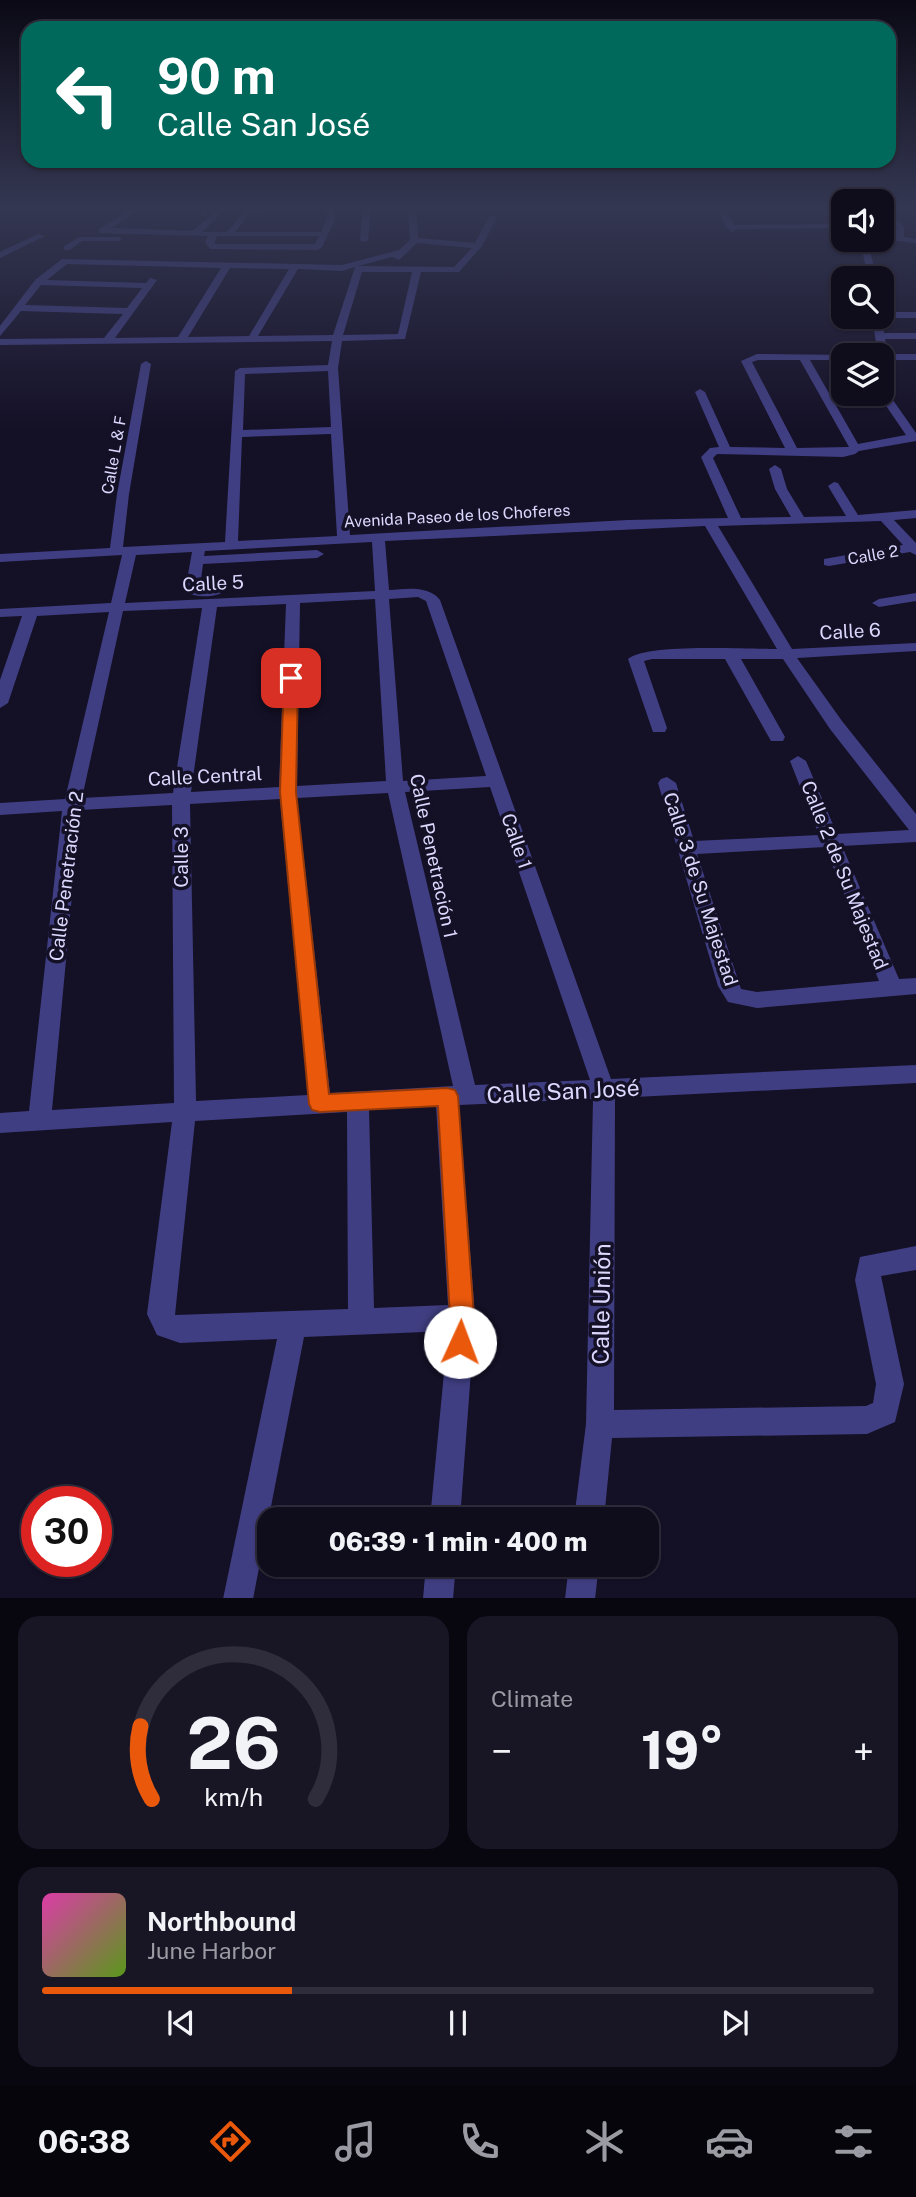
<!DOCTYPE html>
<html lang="en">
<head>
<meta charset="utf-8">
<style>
	:root { --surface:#0f0c1c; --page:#181525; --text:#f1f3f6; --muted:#9b9ba3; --line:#2f2c3b; --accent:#ea580c }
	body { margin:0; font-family:"Public Sans",sans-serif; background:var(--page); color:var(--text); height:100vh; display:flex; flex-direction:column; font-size:26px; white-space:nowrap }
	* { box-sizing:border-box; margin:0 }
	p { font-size:23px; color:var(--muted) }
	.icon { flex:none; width:38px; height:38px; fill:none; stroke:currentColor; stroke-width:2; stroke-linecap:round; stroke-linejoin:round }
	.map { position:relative; height:1598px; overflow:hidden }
	.drawer { display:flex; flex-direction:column; gap:18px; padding:18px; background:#08070f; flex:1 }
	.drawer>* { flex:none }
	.hud { position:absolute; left:21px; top:21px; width:875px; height:147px; border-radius:21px; box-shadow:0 2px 5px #0004,0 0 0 2px var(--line); background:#00695c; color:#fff; overflow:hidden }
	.fabs { position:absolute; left:831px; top:189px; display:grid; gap:14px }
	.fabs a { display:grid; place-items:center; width:63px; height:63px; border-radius:14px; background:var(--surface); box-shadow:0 2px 5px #0004,0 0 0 2px var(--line); font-size:35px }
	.speed { position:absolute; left:21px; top:1486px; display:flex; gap:14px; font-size:35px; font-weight:700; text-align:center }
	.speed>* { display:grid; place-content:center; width:91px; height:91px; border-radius:50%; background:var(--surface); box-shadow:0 2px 5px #0004,0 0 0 2px var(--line); line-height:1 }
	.speed .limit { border:10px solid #d22; background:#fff; color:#111 }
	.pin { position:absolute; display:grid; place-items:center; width:60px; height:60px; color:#fff; margin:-30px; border-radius:14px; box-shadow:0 4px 10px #0006 }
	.me { position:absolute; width:77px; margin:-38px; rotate:2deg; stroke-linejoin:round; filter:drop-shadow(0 0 5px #0008) }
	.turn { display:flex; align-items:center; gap:24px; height:147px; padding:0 21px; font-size:32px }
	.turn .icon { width:91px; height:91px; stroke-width:2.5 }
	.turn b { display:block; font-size:49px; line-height:60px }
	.big { font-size:52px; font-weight:800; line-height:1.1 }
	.drawer .widget { flex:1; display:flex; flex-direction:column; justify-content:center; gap:10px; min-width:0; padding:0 24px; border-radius:21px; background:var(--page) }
	.drawer .dial { align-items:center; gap:0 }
	.dial svg { height:182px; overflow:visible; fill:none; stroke:var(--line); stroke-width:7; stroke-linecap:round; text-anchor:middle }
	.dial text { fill:var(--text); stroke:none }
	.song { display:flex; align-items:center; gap:21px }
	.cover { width:84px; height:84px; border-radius:10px; background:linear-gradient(135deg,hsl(320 70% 55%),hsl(90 70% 35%)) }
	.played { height:7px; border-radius:4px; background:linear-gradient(90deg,var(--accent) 30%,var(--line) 30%) }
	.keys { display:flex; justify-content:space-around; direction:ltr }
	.heat { display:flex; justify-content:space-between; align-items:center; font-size:38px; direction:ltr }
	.drawer .tiles { flex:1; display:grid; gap:18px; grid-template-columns:1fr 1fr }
	.widget:last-child { grid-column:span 2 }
	.trip { position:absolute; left:257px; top:1507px; width:402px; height:70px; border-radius:21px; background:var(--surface); box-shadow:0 2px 5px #0004,0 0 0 2px var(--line); font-weight:800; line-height:70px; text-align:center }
	.dock { display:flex; height:112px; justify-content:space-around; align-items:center; background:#06050b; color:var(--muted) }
	.dock .icon { width:49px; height:49px }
	.dock .current { color:var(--accent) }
	.dock b { font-size:32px; color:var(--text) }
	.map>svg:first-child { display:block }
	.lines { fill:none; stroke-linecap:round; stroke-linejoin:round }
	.minor { fill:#403e82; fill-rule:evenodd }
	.route { fill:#ea580c; stroke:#983908; stroke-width:2 }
	.labels { text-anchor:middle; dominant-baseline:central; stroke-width:7; stroke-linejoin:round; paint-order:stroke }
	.far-street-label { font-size:16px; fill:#dbd7fd; stroke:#141026 }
	.street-label { font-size:19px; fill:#dbd7fd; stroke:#141026 }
	.near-street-label { font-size:23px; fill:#dbd7fd; stroke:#141026 }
</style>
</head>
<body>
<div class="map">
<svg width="916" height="1599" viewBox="0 0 916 1599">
	<rect width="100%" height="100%" fill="#141026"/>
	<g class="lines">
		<path class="minor" d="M132,208H141L112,228L193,231L219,208H227L202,232H227L247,208L303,209L250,212L235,232H321L327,219V208H335V219L322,247L318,250L210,249L205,242L208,236L99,233V229ZM217,236H319L315,244H214Z
			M189,208H213L214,209L204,216L200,214L203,211Z
			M363,208H371L368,240L364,242L360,240Z
			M408,208H416L418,238L475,243L490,215L497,217L482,246L459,272H421L405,339L342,341L338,368L350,535L628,520L728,518L701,457L710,448L719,447L695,392L700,389L705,392L730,447L785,448L741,361L757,354L848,355H844V360H810L858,444L906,435L878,394H882V389L886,390L916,433V441L859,451L855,454L843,457L717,454L713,458L741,518L791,517L775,489L769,469L775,465L781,469L787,489L804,517L846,516L828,486L834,482L838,483L858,515L916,510V518L894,520L916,543V555L910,552L829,566L824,565V559L903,545L881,521L718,526L792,649L916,643V651L797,658L842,721L916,814V842L842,846L899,979L916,978V994L757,1008L728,1002L718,986L658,783L661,779L667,777L676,783L694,841L819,835L790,761L798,756L806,761L837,834L909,830L830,729L783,659H741L785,737L783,741H771L725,659H652L644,661L667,728L665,732H653L628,659C645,643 749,649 777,649L705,526L385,541L389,590C407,589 428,585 440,600L611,1079L916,1065V1083L615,1098L614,1410L866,1406L873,1403L876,1384L855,1280L860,1257L916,1246V1270L881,1276L904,1384L895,1422L867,1434L612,1438L604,1519H574L586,1424L593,1099L459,1105L475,1317L460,1519H430L448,1331L304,1337L253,1599H223L277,1339L180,1343L157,1335L147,1314L172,1122L0,1133V1113L29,1111L62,811L0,815V803L65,799L109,612L37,616L8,703L0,708V680L22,616L0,617V609L111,603L122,555L0,562V554L110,548L117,494L141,364L146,361L151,364L129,494L123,547L225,542L235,371L240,368L328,365L332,341L0,345V339L104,338L123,314L21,311L0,336V326L35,280L62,259L342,265L399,250L410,240ZM417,243L472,248L454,267L358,266L392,257L399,260ZM67,264L221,268L178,337L115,338L157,280L150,278L146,283L47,280ZM355,267L333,335L258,336L298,269L342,271ZM230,268L289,269L249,336L188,337ZM362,272H412L398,334L343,335ZM41,285L142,288L127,308L25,305ZM758,360H800L849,447L797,448L752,362ZM328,371L331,427L243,430L245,374ZM331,434L337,536L238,541L242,437ZM372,542L375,591L125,603L136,555L192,552L185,591C194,598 216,598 225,591L223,588L200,587L203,564L317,558L324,554L317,550L204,556L205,551ZM418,597L426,601L486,776L403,781L389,599ZM375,599L386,781L297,786L300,603ZM286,604L279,787L191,792L217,607ZM202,608L173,793L82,798L123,611ZM490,787L590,1080L475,1085L405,792ZM388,793L453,1086L330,1093L297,798ZM280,799L308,1095L196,1101L190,804ZM172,805L174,1103L52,1110L80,810ZM825,847L879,981L757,992L741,989L697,854ZM436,1106L448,1305L374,1308L369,1110ZM347,1112L348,1309L175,1315L195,1121Z
			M718,208H726L734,225L834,224L838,226L834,228L736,229L732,232L726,227Z
			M767,208H819L820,209L816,211Z
			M882,208H886L904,227V237L916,239V243L882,239V235L896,236V227L882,213Z
			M38,234L45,236L0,258V252Z
			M80,237H118L122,239L118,241H82L70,250H64V246Z
			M860,240H868L876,278H868Z
			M882,312H916V318H882L884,333H916V339H885L888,354H916V360H882V355H878L872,317H882Z
			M916,593V601L879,607L872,603L879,599Z
			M426,1564H456L453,1599H423Z
			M569,1564H599L595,1599H565Z"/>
	</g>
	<linearGradient id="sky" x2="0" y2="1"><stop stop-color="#0b0915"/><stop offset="0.48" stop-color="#343752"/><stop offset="1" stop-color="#343752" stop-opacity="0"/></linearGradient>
	<rect width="916" height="432" fill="url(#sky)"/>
	<path class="route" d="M291,674L298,678L296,792L329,1094L447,1088L455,1090L458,1096L474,1317L472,1342L468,1351L460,1354L451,1351L448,1342L450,1317L438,1106L320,1112L312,1110L309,1104L280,792L284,678Z"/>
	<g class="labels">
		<g class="far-street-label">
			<text transform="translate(114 455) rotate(-80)">Calle L &amp; F</text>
			<text transform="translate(457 516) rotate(-3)">Avenida Paseo de los Choferes</text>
			<text transform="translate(873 555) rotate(-10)">Calle 2</text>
		</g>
		<g class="street-label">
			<text transform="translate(213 583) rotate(-3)">Calle 5</text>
			<text transform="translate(850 631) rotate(-3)">Calle 6</text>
			<text transform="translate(205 776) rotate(-3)">Calle Central</text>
			<text transform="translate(517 841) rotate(71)">Calle 1</text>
			<text transform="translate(434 856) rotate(78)">Calle Penetración 1</text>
			<text transform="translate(181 857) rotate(-90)">Calle 3</text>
			<text transform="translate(845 875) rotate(68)">Calle 2 de Su Majestad</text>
			<text transform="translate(66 876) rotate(-83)">Calle Penetración 2</text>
			<text transform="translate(701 889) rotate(72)">Calle 3 de Su Majestad</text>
		</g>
		<g class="near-street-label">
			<text transform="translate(563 1091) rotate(-3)">Calle San José</text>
			<text transform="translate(601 1304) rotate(-89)">Calle Unión</text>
		</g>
	</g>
</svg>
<div class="fabs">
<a><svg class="icon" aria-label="sound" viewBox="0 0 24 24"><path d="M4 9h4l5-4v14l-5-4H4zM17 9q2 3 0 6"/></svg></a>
<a><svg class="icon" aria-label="search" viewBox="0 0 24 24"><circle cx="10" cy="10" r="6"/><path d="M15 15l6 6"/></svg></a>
<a><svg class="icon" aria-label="layers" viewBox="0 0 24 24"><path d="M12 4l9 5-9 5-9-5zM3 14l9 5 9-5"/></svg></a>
</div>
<div class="speed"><div class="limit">30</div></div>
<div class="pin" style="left:291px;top:678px;background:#d93025"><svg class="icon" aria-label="arrive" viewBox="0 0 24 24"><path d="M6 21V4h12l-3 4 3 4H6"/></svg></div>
<svg class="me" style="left:460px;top:1342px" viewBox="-20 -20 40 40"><circle r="19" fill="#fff"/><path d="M0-13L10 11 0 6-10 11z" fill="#ea580c"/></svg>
<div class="trip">06:39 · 1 min · 400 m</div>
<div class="hud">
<div class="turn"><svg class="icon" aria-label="left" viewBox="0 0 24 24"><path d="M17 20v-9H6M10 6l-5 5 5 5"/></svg><div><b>90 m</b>Calle San José</div></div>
</div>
</div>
<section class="drawer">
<div class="tiles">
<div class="widget dial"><svg viewBox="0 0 100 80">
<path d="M14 69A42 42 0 1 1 86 69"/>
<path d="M14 69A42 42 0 0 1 9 37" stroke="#ea580c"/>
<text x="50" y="56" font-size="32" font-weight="700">26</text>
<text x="50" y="72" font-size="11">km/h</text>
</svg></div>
<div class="widget"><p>Climate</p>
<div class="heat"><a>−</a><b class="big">19°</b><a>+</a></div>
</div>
<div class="widget">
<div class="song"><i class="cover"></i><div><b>Northbound</b><p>June Harbor</p></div></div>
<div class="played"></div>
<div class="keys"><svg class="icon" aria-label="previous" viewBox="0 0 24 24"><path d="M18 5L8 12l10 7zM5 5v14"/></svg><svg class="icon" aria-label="pause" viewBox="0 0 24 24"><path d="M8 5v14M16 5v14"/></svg><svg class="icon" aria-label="next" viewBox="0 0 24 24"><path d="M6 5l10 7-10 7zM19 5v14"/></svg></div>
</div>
</div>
</section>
<nav class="dock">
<b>06:38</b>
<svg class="icon current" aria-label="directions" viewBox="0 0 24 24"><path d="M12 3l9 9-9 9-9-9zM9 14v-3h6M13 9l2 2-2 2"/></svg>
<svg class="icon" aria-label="music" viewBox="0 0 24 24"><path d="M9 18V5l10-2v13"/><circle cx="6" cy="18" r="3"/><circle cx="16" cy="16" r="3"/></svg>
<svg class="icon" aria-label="phone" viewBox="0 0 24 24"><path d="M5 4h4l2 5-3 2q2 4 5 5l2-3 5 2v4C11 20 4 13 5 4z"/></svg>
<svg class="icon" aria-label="climate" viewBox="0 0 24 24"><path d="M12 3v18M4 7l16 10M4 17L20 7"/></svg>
<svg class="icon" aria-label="car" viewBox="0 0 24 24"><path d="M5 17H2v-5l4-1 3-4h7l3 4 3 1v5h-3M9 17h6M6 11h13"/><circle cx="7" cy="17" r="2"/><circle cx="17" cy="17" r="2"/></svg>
<svg class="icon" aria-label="filters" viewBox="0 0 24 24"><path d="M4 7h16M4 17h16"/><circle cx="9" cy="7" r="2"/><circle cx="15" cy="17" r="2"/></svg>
</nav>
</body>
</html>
